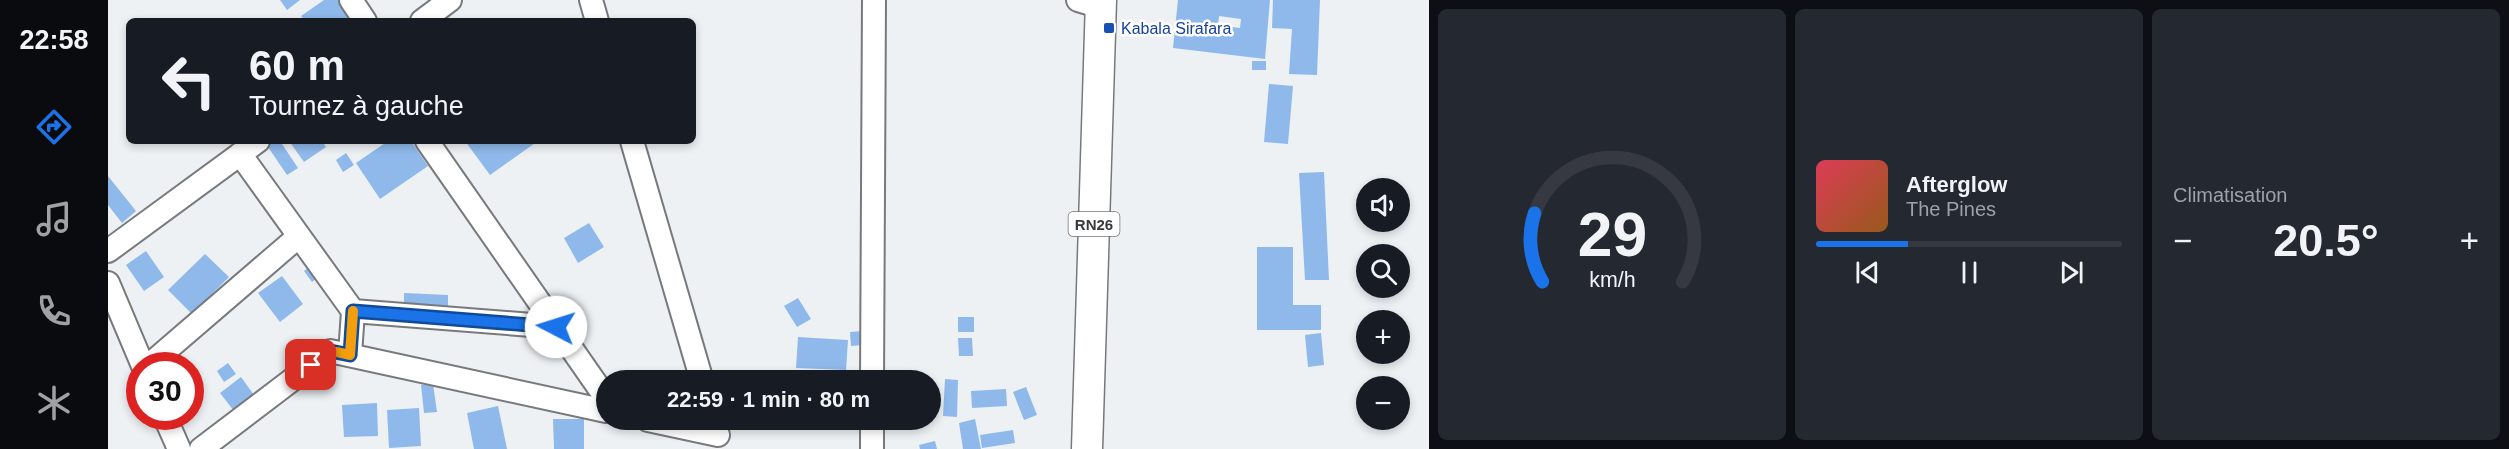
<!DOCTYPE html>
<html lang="fr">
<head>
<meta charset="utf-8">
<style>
	:root { --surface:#171b24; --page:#242831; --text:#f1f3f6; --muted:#9ea1a6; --line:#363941; --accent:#1a73e8 }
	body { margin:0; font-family:Arial,sans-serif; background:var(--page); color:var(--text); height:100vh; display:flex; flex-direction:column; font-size:22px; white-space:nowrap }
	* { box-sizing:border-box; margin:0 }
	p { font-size:20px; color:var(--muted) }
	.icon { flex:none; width:33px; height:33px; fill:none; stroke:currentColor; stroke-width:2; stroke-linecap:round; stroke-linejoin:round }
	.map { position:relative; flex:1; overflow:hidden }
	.side { display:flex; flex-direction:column; gap:9px; padding:9px; background:#0d0f14; width:1080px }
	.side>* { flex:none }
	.guide { position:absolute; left:18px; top:18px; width:570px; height:126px; border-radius:9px; box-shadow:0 3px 9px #0003; background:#171b24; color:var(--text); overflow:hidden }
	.fabs { position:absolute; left:1248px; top:178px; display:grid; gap:12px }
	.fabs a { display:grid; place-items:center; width:54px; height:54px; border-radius:50%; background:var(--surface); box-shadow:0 3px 9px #0003; font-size:30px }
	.speed { position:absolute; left:18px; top:352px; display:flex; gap:12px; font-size:30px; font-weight:700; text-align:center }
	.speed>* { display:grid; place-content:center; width:78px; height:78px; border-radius:50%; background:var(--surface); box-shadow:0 3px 9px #0003; line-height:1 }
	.speed .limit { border:9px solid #d22; background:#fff; color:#111 }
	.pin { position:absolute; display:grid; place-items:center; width:51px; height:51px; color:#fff; margin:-26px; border-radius:12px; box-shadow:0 3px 9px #0006 }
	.me { position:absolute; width:66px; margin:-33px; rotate:275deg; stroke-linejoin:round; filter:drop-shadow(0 0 4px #0008) }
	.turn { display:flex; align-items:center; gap:21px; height:126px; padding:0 24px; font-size:27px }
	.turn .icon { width:78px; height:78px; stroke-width:2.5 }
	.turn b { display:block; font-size:42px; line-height:51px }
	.big { font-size:45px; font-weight:800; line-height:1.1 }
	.side .widget { flex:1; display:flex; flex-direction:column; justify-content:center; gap:9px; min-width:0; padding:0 21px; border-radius:9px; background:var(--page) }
	.side .dial { align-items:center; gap:0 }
	.dial svg { height:156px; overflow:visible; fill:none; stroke:var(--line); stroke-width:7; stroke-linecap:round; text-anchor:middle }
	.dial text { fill:var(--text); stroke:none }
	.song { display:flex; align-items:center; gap:18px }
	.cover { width:72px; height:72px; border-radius:9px; background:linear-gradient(135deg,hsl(350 70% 55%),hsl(30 70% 35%)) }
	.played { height:6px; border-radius:3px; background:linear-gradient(90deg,var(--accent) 30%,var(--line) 30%) }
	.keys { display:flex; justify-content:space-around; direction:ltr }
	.heat { display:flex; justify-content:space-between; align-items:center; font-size:33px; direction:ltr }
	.side .tiles { flex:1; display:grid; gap:9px; grid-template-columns:repeat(3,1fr) }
	.trip { position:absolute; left:488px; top:370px; width:345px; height:60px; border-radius:30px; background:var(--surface); box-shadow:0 3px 9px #0003; font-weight:800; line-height:60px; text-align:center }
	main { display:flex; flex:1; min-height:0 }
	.tabs { display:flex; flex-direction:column; width:108px; justify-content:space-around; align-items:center; background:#090b0e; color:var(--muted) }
	.tabs .icon { width:42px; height:42px }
	.tabs .selected { color:var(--accent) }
	.tabs b { font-size:27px; color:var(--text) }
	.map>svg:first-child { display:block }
	.building { fill:#8eb9ea; fill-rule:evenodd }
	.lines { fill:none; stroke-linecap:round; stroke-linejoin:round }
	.minor-casing { stroke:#77797c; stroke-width:26 }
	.major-casing { stroke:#77797c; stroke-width:33 }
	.minor { stroke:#fff; stroke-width:22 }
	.major { stroke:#fff; stroke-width:30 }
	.route-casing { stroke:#114b97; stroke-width:15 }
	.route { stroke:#1a73e8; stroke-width:10 }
	.slow { stroke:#f59e0b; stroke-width:10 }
	.transit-dot { fill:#1a4fb4; stroke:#fff; stroke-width:2 }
	.labels { text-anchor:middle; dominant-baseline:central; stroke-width:5; stroke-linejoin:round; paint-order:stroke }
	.shield { fill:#fff; stroke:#737475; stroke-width:1.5 }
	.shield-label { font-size:15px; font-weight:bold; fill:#37393a }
	.transit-label { font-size:16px; fill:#164399; stroke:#fff; text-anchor:start }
</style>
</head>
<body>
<main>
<nav class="tabs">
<b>22:58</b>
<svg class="icon selected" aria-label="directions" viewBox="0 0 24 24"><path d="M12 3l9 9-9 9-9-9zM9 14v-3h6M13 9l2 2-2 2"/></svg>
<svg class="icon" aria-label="music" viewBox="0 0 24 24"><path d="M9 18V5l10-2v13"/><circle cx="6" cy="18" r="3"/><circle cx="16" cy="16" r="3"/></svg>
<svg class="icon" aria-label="phone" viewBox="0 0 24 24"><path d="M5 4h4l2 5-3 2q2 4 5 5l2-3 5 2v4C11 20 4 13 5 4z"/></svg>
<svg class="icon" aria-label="climate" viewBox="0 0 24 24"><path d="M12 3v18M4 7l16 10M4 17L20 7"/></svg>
</nav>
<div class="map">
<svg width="1321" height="449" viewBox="0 0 1321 449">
	<rect width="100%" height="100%" fill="#eef1f4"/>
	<path class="building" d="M172,0H192L179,10Z
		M216,0H237L252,21H197L193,16Z
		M1070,0H1162L1157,59L1065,48ZM1111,16L1133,19L1132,28L1110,25Z
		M1165,0H1212L1209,75L1181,74L1184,29L1164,28Z
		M1144,61H1158V70H1144Z
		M1161,84L1185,86L1180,144L1156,142Z
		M162,141H172L190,168L179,175L158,144Z
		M181,141H214L218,147L196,162Z
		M280,141H303L320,166L272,199L248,163Z
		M357,141H430L382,175Z
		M238,153L246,165L235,172L228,160Z
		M1216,172L1221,280H1197L1191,173Z
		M0,176L28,211L14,223L0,205Z
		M481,223L496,247L470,263L456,238Z
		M1149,247H1185V305H1213V330H1149Z
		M38,251L56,277L36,291L18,265Z
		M97,254L121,277L84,314L60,290Z
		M212,258L221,268L204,282L196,271Z
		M174,276L195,304L172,322L150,293Z
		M296,293L340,295V312L296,310Z
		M690,298L703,319L689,327L676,306Z
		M850,317H866V332H850Z
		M755,331L756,345L743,346L742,332Z
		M1213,333L1216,365L1200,367L1197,335Z
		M690,337L740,340L738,370L688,368Z
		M850,338H864L865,356H851Z
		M120,363L128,374L116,382L109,371Z
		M740,373L754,374L753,381H740Z
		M133,377L146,395L126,411L112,393Z
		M837,379L850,380L849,417L835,416Z
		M325,384L329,412L316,413L313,385Z
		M918,387L929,415L916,420L905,392Z
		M898,389L899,406L864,408L863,391Z
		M269,403L270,436L236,437L234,405Z
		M390,406L399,449H366L359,413Z
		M311,408L313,446L281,448L279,410Z
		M445,419H476V449H446Z
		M867,419L873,449H855L851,423Z
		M905,430L907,443L874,448L872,435Z
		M827,441L829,449H812L811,445Z"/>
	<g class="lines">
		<defs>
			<path id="minor" d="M243,0L257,21
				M483,0L489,21
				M970,0L993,7
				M314,21L342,0
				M319,141L498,398
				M524,141L594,381
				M132,154L245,311L242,355
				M0,251L150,141
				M0,283L35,366
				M245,311L449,327
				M40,366L191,236
				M764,381L766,0
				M57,417L71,449
				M540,420L610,435
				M93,449L222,351L498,411
				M764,449V420"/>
			<path id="major" d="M979,449L993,0"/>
		</defs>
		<use href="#minor" class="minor-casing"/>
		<use href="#major" class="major-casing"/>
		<use href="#minor" class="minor"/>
		<use href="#major" class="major"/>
	</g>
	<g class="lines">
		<defs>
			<path id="route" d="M203,365L222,351L242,355L245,311L448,327"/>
		</defs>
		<use href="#route" class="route-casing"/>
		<use href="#route" class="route"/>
		<path class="slow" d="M229,352L242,355L245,311"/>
	</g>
	<rect class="transit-dot" x="995" y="22" width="12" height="12" rx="3"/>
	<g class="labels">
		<rect class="shield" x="960.5" y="212" width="51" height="24" rx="4.5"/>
		<g class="shield-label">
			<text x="986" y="224">RN26</text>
		</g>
		<g class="transit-label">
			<text x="1013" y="28">Kabala Sirafara</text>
		</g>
	</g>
</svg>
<div class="fabs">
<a><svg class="icon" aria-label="sound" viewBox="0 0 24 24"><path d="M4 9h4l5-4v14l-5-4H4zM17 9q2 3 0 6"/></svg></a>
<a><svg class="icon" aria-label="search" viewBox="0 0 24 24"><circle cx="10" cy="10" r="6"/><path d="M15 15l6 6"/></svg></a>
<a>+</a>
<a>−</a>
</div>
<div class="speed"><div class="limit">30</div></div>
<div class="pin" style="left:203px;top:365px;background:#d93025"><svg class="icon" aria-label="arrive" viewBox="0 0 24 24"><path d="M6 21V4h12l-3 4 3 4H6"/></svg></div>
<svg class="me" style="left:448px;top:327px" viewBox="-20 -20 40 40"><circle r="19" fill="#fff"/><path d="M0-13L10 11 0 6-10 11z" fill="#1a73e8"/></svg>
<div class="trip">22:59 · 1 min · 80 m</div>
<div class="guide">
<div class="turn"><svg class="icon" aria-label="left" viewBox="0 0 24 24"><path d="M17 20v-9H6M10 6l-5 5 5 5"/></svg><div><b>60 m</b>Tournez à gauche</div></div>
</div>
</div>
<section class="side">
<div class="tiles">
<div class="widget dial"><svg viewBox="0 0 100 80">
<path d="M14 69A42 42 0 1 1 86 69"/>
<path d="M14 69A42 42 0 0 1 10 34" stroke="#1a73e8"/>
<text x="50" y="56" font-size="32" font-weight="700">29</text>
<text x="50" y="72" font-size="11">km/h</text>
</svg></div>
<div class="widget">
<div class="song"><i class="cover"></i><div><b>Afterglow</b><p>The Pines</p></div></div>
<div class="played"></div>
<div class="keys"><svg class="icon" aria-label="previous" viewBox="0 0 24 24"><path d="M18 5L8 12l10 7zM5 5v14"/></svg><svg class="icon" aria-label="pause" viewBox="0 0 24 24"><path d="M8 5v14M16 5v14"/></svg><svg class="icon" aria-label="next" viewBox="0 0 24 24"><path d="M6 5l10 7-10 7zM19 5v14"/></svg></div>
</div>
<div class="widget"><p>Climatisation</p>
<div class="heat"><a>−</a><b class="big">20.5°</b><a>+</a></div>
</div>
</div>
</section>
</main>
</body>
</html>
